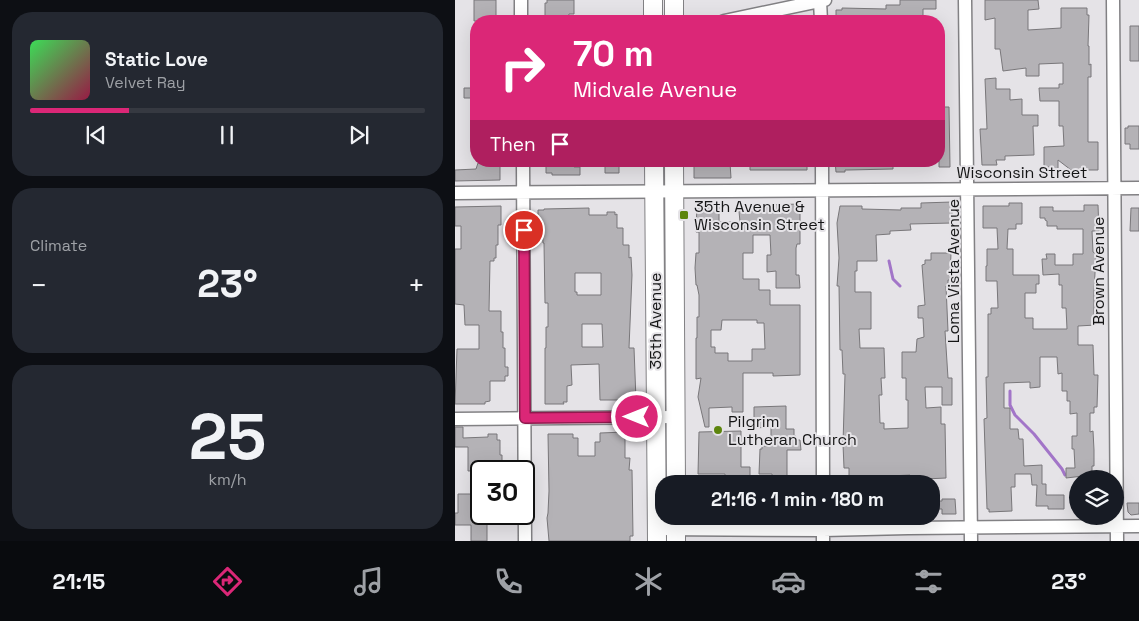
<!DOCTYPE html>
<html lang="en">
<head>
<meta charset="utf-8">
<style>
	:root { --surface:#171b24; --page:#242831; --text:#f1f3f6; --muted:#9ea1a6; --line:#363941; --accent:#db2777 }
	body { margin:0; font-family:"Space Grotesk",sans-serif; background:var(--page); color:var(--text); height:100vh; display:flex; flex-direction:column; font-size:19px; white-space:nowrap }
	* { box-sizing:border-box; margin:0 }
	p { font-size:16px; color:var(--muted) }
	.icon { flex:none; width:28px; height:28px; fill:none; stroke:currentColor; stroke-width:2; stroke-linecap:round; stroke-linejoin:round }
	.map { position:relative; flex:1; overflow:hidden }
	.drawer { display:flex; flex-direction:column; gap:12px; padding:12px; background:#0d0f14; width:455px }
	.drawer>* { flex:none }
	.banner { position:absolute; left:15px; top:15px; width:475px; height:152px; border-radius:20px; box-shadow:0 5px 20px #0002; background:#db2777; color:#fff; overflow:hidden }
	.controls { position:absolute; left:614px; top:470px; display:grid; gap:10px }
	.controls a { display:grid; place-items:center; width:55px; height:55px; border-radius:50%; background:var(--surface); box-shadow:0 5px 20px #0002; font-size:25px }
	.speed { position:absolute; left:15px; top:460px; display:flex; gap:10px; font-size:25px; font-weight:700; text-align:center }
	.speed>* { display:grid; place-content:center; width:65px; height:65px; border-radius:50%; background:var(--surface); box-shadow:0 5px 20px #0002; line-height:1 }
	.speed .limit { border:2px solid #111; border-radius:8px; background:#fff; color:#111 }
	.pin { position:absolute; display:grid; place-items:center; width:42px; height:42px; color:#fff; margin:-21px; border:2px solid #fff; border-radius:50%; box-shadow:0 1px 5px #0007 }
	.me { position:absolute; width:55px; margin:-28px; rotate:270deg; stroke-linejoin:round; filter:drop-shadow(0 0 4px #0008) }
	.turn { display:flex; align-items:center; gap:18px; height:105px; padding:0 20px; font-size:22px }
	.turn .icon { width:65px; height:65px; stroke-width:2.5 }
	.turn b { display:block; font-size:35px; line-height:42px }
	.then { display:flex; align-items:center; height:48px; padding:0 20px; background:#0003; gap:10px; font-size:19px }
	.big { font-size:38px; font-weight:700; line-height:1.1 }
	.drawer .card { flex:1; display:flex; flex-direction:column; justify-content:center; gap:8px; min-width:0; padding:0 18px; border-radius:20px; background:var(--page) }
	.drawer .dial { align-items:center; gap:0 }
	.dial b { font-size:65px; line-height:1 }
	.song { display:flex; align-items:center; gap:15px }
	.cover { width:60px; height:60px; border-radius:8px; background:linear-gradient(135deg,hsl(130 70% 55%),hsl(340 70% 35%)) }
	.played { height:5px; border-radius:2px; background:linear-gradient(90deg,var(--accent) 25%,var(--line) 25%) }
	.keys { display:flex; justify-content:space-around; direction:ltr }
	.heat { display:flex; justify-content:space-between; align-items:center; font-size:28px; direction:ltr }
	.trip { position:absolute; left:200px; top:475px; width:285px; height:50px; border-radius:20px; background:var(--surface); box-shadow:0 5px 20px #0002; font-weight:700; line-height:50px; text-align:center }
	.tabs { display:flex; height:80px; justify-content:space-around; align-items:center; background:#090b0e; color:var(--muted) }
	.tabs .icon { width:35px; height:35px }
	.tabs .current { color:var(--accent) }
	.tabs b { font-size:22px; color:var(--text) }
	main { display:flex; flex:1; min-height:0 }
	.map>svg:first-child { display:block }
	.lines { fill:none; stroke-linecap:round; stroke-linejoin:round }
	.stream { stroke:#a275c8; stroke-width:3 }
	.building { fill:#b4b2b6; stroke:#79777a; fill-rule:evenodd }
	.street-casing { stroke:#828184; stroke-width:15 }
	.secondary-casing { stroke:#828184; stroke-width:20 }
	.street { stroke:#fff; stroke-width:12 }
	.secondary { stroke:#fff; stroke-width:18 }
	.route-casing { stroke:#8e194d; stroke-width:12 }
	.route { stroke:#db2777; stroke-width:9 }
	.poi-dot { fill:#5d850d; stroke:#e5e3e7; stroke-width:2 }
	.labels { text-anchor:middle; dominant-baseline:central; stroke-width:4; stroke-linejoin:round; paint-order:stroke }
	.street-label { font-size:16px; fill:#151516; stroke:#e5e3e7 }
	.poi-label { font-size:16px; fill:#151516; stroke:#e5e3e7; text-anchor:start }
</style>
</head>
<body>
<main>
<section class="drawer">
<div class="card">
<div class="song"><i class="cover"></i><div><b>Static Love</b><p>Velvet Ray</p></div></div>
<div class="played"></div>
<div class="keys"><svg class="icon" aria-label="previous" viewBox="0 0 24 24"><path d="M18 5L8 12l10 7zM5 5v14"/></svg><svg class="icon" aria-label="pause" viewBox="0 0 24 24"><path d="M8 5v14M16 5v14"/></svg><svg class="icon" aria-label="next" viewBox="0 0 24 24"><path d="M6 5l10 7-10 7zM19 5v14"/></svg></div>
</div>
<div class="card"><p>Climate</p>
<div class="heat"><a>−</a><b class="big">23°</b><a>+</a></div>
</div>
<div class="card dial"><b>25</b><p>km/h</p></div>
</section>
<div class="map">
<svg width="684" height="541" viewBox="0 0 684 541">
	<rect width="100%" height="100%" fill="#e5e3e7"/>
	<g class="lines">
		<path class="stream" d="M434,261L438,279L445,286
			M555,391V405L560,415L579,434L607,469L610,475"/>
	</g>
	<path class="building" d="M19,0H41V21H19Z
		M92,0H119V14H114L112,21H104V16H90V3H92Z
		M445,0H481V9H468V21H381V10H387V8L431,9V5H445Z
		M530,0H583L584,9L573,10V30L606,28V8H632V15H634L633,46H634V65L636,64V77H633V142H643V170H616L603,160V171H595V167H589V147L609,146L608,126H604V101H585L584,88H604V84H608V63L584,64V76H571V68L548,71L545,49H540V18L530,20Z
		M675,26H684V61H675Z
		M541,78V89H555V100L567,99V115H583V126H578L579,155L550,156V160H541L542,165H527L525,129H532L530,79Z
		M9,88H21V98H9Z
		M484,107H494L495,167H484Z
		M673,126H684V149H675V144H670V128H673Z
		M91,161H117L119,167H125V175H97V173H91Z
		M150,161H164V173H150Z
		M242,161L275,163L276,178H239V164H242Z
		M295,161H352V170H295Z
		M380,161H438V169L393,170H390V172H381Z
		M23,163H35V166H45V180L0,181V170L21,169Z
		M497,202V223L455,224L456,230L435,231V234L421,235L422,261H402V271H400V292H416V329H404L405,348H429L430,378H426L427,395H424L425,423H429V429L453,428V400H451V378H447V352H461L462,339L469,337L468,318H463V306L470,305L467,265L470,264V260H476V253H496L495,280H493V286H491L493,331H490L493,378H497V405H487V387H470L471,408L486,407V424H490L491,478L470,479V484H455V475L435,476V484L397,483V479H394V468H389L388,444L390,374H388L387,350H385L384,286H382L384,258L382,223L385,206H407V209L446,210V208H466V203Z
		M554,203H567V224H561V229H553L552,249H558V275H584V284H581V293H570V318H578V329H612L611,308H607V285H604V274L588,275L587,259H592L591,254H600V265H618V254H628V229H602V226H592V221L590,220V218H585V207H598V211H629V205H643L644,231H637L638,252L641,254L639,292V317H641V325L623,326V345H638L639,375H643L642,407H639V413H635V432L638,431L639,450V466H637V475L611,478V468H620L619,449H617V436H622V413L615,414V401H612V391H607V373L603,374L602,357H585V387L575,388V382L549,383V408H555V429H563L564,439H568L569,466L587,465V484H591V495H609V509H593V506H581L582,485H577L576,474H560V487H556L557,511L534,512V509H532L529,419L532,418L531,377H533V314H536V308H543L542,281H531V266H532V249H543L542,228H528V206H554Z
		M242,204H264V222H285L284,211H310V205L345,204V244H342L341,248V275H344L345,288H321V271L312,272V255H316L315,235H298V253H288V279H304V290H315V305H345V375L318,376V373H288V412H277V407L254,408V427H250L243,397L246,378L241,379V338H242V317H244V295L242,285H241L240,268L241,253H244V232H241ZM267,320H302V323H309L310,349H297V361H273V353H260V347H256V330H266Z
		M46,206V225H43V245H41V258H39V261H35L34,311H46V332H48V348H50V367H53V376H50V381H35V401L30,402V404H0L2,349H24V325H10L9,305L0,304V249H6V226H0V207Z
		M134,208V215H152V212H160V215L162,214V228H168V245H174V258L176,257L177,275L174,348H179L181,400H145L144,364L116,365L117,385L112,386V402H108L109,404H90V348H91V327H93V303H90L89,243H88L87,223H83V210H89V209ZM120,273H146V295H122V292H120ZM127,324H147L148,347H127Z
		M676,208H684V231H675Z
		M331,406V429H339V436H341V440H345L346,450H332V484H318L317,474H304L305,449H307V446H316V427L299,428V407Z
		M0,427H8V438L33,437V434H42V440H45V455H47V470L13,471V447H0Z
		M286,431V467H295V480H270V474H243L244,432Z
		M170,432V458H175L174,470H177L178,536H175V541H94L92,518L93,513L94,491L93,434H118V438H123V456H140V442H145V433Z
		M3,494H26V514L32,515V541H16V525H0V513H3Z
		M487,499H500L501,514H487V509H476V501H487Z
		M672,503H684V514L676,515L673,512Z"/>
	<g class="lines">
		<defs>
			<path id="street" d="M66,0V21
				M510,0L516,541
				M658,0L662,541
				M365,1L366,21
				M269,21L370,0
				M68,161L70,541
				M367,161L368,484
				M0,193L684,188
				M0,419L220,417
				M368,516V541
				M202,529L368,530L453,528L684,526"/>
			<path id="secondary" d="M198,21V0
				M219,21V0
				M199,161L202,541
				M219,161L221,484
				M221,516V541"/>
		</defs>
		<use href="#street" class="street-casing"/>
		<use href="#secondary" class="secondary-casing"/>
		<use href="#street" class="street"/>
		<use href="#secondary" class="secondary"/>
	</g>
	<g class="lines">
		<defs>
			<path id="route" d="M69,230L70,418L182,417"/>
		</defs>
		<use href="#route" class="route-casing"/>
		<use href="#route" class="route"/>
	</g>
	<g class="poi-dot">
		<rect x="224" y="210" width="10" height="10" rx="2.5"/>
		<circle cx="263" cy="430" r="5"/>
	</g>
	<g class="labels">
		<g class="street-label">
			<text x="567" y="172">Wisconsin Street</text>
			<text transform="translate(498 271) rotate(-90)">Loma Vista Avenue</text>
			<text transform="translate(643 271) rotate(-90)">Brown Avenue</text>
			<text transform="translate(200 321) rotate(-90)">35th Avenue</text>
		</g>
		<g class="poi-label">
			<text x="239" y="206">35th Avenue &amp;<tspan x="239" dy="18">Wisconsin Street</tspan></text>
			<text x="273" y="421">Pilgrim<tspan x="273" dy="18">Lutheran Church</tspan></text>
		</g>
	</g>
</svg>
<div class="controls">
<a><svg class="icon" aria-label="layers" viewBox="0 0 24 24"><path d="M12 4l9 5-9 5-9-5zM3 14l9 5 9-5"/></svg></a>
</div>
<div class="speed"><div class="limit">30</div></div>
<div class="pin" style="left:69px;top:230px;background:#d93025"><svg class="icon" aria-label="arrive" viewBox="0 0 24 24"><path d="M6 21V4h12l-3 4 3 4H6"/></svg></div>
<svg class="me" style="left:182px;top:417px" viewBox="-20 -20 40 40"><circle r="17" fill="#db2777" stroke="#fff" stroke-width="3"/><path d="M0-11L8 9 0 5-8 9z" fill="#fff"/></svg>
<div class="trip">21:16 · 1 min · 180 m</div>
<div class="banner">
<div class="turn"><svg class="icon" aria-label="right" viewBox="0 0 24 24"><path d="M7 20v-9h11M14 6l5 5-5 5"/></svg><div><b>70 m</b>Midvale Avenue</div></div>
<div class="then">Then<svg class="icon" aria-label="arrive" viewBox="0 0 24 24"><path d="M6 21V4h12l-3 4 3 4H6"/></svg></div>
</div>
</div>
</main>
<nav class="tabs">
<b>21:15</b>
<svg class="icon current" aria-label="directions" viewBox="0 0 24 24"><path d="M12 3l9 9-9 9-9-9zM9 14v-3h6M13 9l2 2-2 2"/></svg>
<svg class="icon" aria-label="music" viewBox="0 0 24 24"><path d="M9 18V5l10-2v13"/><circle cx="6" cy="18" r="3"/><circle cx="16" cy="16" r="3"/></svg>
<svg class="icon" aria-label="phone" viewBox="0 0 24 24"><path d="M5 4h4l2 5-3 2q2 4 5 5l2-3 5 2v4C11 20 4 13 5 4z"/></svg>
<svg class="icon" aria-label="climate" viewBox="0 0 24 24"><path d="M12 3v18M4 7l16 10M4 17L20 7"/></svg>
<svg class="icon" aria-label="car" viewBox="0 0 24 24"><path d="M5 17H2v-5l4-1 3-4h7l3 4 3 1v5h-3M9 17h6M6 11h13"/><circle cx="7" cy="17" r="2"/><circle cx="17" cy="17" r="2"/></svg>
<svg class="icon" aria-label="filters" viewBox="0 0 24 24"><path d="M4 7h16M4 17h16"/><circle cx="9" cy="7" r="2"/><circle cx="15" cy="17" r="2"/></svg>
<b>23°</b>
</nav>
</body>
</html>
